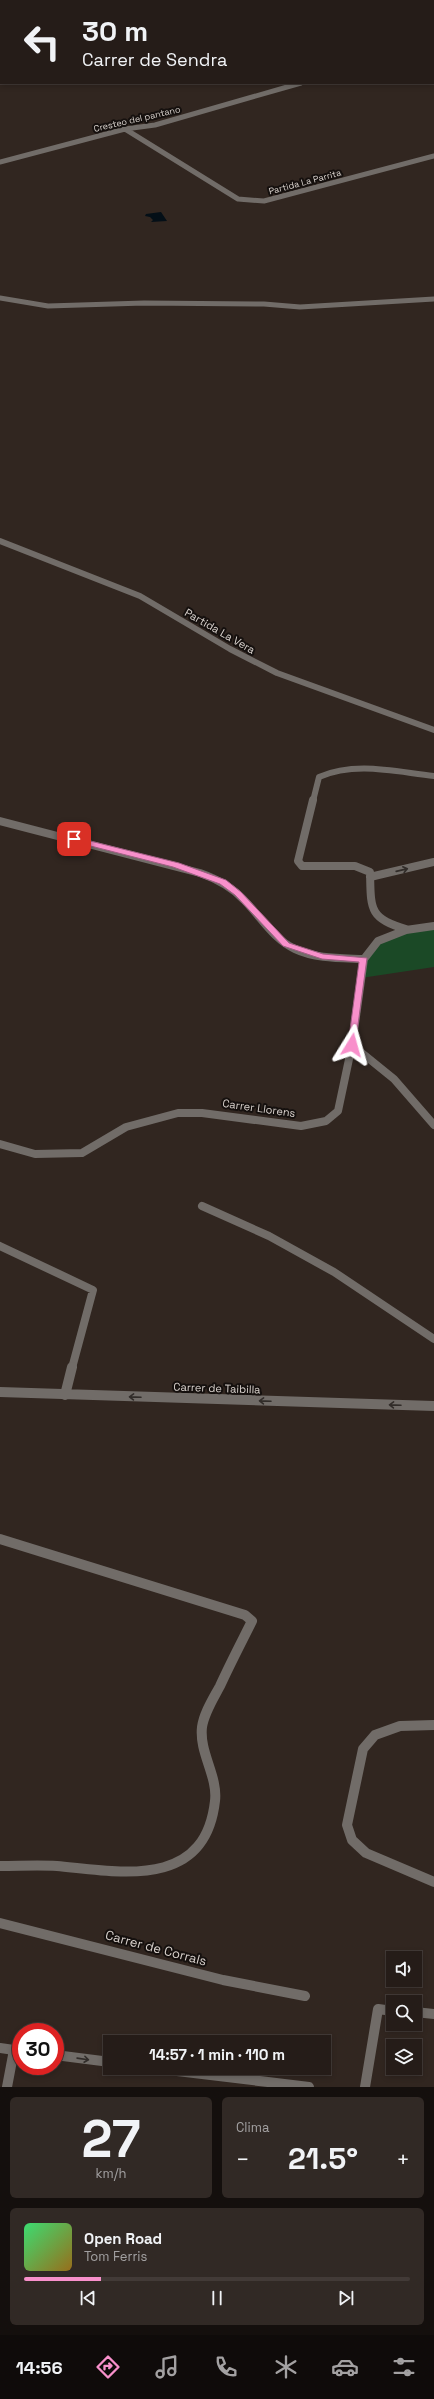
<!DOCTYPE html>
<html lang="es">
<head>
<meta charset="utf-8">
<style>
	:root { --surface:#251c18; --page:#312925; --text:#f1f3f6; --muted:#a3a1a2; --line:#423a37; --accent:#f890cb }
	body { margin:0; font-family:"Space Grotesk",sans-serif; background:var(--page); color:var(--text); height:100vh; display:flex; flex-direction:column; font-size:15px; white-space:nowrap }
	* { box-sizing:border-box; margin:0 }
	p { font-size:13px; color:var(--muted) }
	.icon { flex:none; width:22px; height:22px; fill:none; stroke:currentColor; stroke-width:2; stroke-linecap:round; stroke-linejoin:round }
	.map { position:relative; height:2087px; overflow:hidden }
	.panel { display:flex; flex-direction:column; gap:10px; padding:10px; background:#140f0d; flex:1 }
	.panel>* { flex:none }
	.banner { position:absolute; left:0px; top:0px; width:434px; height:84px; box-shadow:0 2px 6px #0003,0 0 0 1px var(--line); background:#251c18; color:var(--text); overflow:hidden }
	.tools { position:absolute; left:386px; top:1951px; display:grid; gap:8px }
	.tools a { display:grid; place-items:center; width:36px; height:36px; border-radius:0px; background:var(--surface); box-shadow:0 2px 6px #0003,0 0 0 1px var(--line); font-size:20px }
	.speed { position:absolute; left:12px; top:2023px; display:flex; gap:8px; font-size:20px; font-weight:700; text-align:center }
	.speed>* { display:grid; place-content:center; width:52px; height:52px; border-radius:50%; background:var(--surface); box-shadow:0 2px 6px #0003,0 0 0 1px var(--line); line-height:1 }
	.speed .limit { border:6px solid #d22; background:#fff; color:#111 }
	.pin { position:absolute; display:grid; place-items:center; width:34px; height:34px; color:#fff; margin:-17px; border-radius:8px; box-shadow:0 2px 6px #0006 }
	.me { position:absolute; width:44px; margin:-22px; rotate:8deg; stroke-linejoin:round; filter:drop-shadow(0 0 3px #0008) }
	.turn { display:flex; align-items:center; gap:14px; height:84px; padding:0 16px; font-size:18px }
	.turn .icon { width:52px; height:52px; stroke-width:2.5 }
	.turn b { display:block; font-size:28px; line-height:34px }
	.big { font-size:30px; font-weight:700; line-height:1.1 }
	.panel .tile { flex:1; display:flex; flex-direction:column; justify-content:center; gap:6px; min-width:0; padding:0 14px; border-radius:6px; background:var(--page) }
	.panel .dial { align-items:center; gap:0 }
	.dial b { font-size:52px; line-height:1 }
	.song { display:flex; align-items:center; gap:12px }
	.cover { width:48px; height:48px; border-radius:6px; background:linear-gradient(135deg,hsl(140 70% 55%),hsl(40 70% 35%)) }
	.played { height:4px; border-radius:2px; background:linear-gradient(90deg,var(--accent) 20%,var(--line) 20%) }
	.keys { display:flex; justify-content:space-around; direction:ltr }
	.heat { display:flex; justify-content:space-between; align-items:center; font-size:22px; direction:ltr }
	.panel .tiles { flex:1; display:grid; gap:10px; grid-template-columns:1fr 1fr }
	.tile:last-child { grid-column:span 2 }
	.trip { position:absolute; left:103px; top:2035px; width:228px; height:40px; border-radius:0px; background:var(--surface); box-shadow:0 2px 6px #0003,0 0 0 1px var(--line); font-weight:700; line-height:40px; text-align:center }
	.menu { display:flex; height:64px; justify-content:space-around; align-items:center; background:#0f0b0a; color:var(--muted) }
	.menu .icon { width:28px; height:28px }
	.menu .on { color:var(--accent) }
	.menu b { font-size:18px; color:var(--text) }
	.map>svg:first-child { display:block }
	.green { fill:#1b4926 }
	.water { fill:#040f17 }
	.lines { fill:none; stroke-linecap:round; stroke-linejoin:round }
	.street-far3 { stroke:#716c68; stroke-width:5 }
	.street-far2 { stroke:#716c68; stroke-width:6 }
	.street-far1 { stroke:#716c68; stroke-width:8 }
	.street { stroke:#716c68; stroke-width:10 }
	.oneway { stroke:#312c29 }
	.route { fill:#f890cb; stroke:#a15e84 }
	.labels { text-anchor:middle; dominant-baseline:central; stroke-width:4; stroke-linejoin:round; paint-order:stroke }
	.far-street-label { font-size:9px; fill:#dad3ce; stroke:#15100e }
	.street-label { font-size:11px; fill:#dad3ce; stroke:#15100e }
	.near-street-label { font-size:13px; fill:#dad3ce; stroke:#15100e }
</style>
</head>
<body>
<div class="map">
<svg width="434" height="2087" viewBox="0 0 434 2087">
	<rect width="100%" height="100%" fill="#312620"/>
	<path class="green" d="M434,926V967L361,978L364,959L378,941Z"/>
	<path class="water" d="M161,212L167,221L151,222L153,220L150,217L145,216L146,214Z"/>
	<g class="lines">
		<path class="street-far3" d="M125,129L238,199L264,201L434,156
			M0,162L125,129L155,125L301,83
			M0,298L48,306L144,303L264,304L300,307L434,299"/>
		<path class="street-far2" d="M0,541L140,596L230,649L277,673L434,730
			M313,801L319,777C356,761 396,772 434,776"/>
		<path class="street-far1" d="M313,800L298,861L302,866H355L370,872C371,907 368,919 406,929
			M0,821L200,873C217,879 232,887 244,900C261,917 273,939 295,949C316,959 341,958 364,959
			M370,877L434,862
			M352,1045L394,1079L434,1125
			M0,1144L35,1154L82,1153L126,1127L178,1113H202L301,1126L326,1121L338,1111L352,1045L364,959L378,941L406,930L434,926
			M202,1206L269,1236L334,1272L434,1339
			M0,1246L93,1290L72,1368"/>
		<path class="street" d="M0,1392L434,1406
			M65,1395L72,1367
			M0,1539L245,1615L252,1621C241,1643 230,1664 220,1686C213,1699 204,1713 202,1727C199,1753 218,1776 215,1801C205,1890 120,1872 57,1866C38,1865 19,1866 0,1866
			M434,1725L400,1726L375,1735L363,1749L347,1825L352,1840L366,1853L434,1882
			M0,1923L223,1980L305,1996
			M415,2012L434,2014
			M0,2048L21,2051
			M55,2055L110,2062
			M152,2068L309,2087
			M7,2087L14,2050
			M365,2087L378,2009L393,2011"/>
	</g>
	<defs><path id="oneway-shaft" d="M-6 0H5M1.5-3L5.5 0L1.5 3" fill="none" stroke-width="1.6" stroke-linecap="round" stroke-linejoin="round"/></defs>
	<g class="oneway">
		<use href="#oneway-shaft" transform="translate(402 870) rotate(-13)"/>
		<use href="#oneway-shaft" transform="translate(135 1397) rotate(-178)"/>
		<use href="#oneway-shaft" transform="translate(265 1401) rotate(-178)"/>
		<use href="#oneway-shaft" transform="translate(395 1405) rotate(-178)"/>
		<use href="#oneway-shaft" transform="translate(83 2059) rotate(8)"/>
	</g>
	<path class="route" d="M74,837L179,863L226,880L241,892L289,943L323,954L367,958L355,1047L348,1045L359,962L322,959L283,946L235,895L220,884L173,867L71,841V838Z"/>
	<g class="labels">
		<g class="far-street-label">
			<text transform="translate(137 119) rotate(-13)">Cresteo del pantano</text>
			<text transform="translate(305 182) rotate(-15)">Partida La Parrita</text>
		</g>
		<g class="street-label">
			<text transform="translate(220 631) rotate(30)">Partida La Vera</text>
			<text transform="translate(259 1108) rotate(8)">Carrer Llorens</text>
			<text transform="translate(217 1388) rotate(2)">Carrer de Taibilla</text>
		</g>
		<g class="near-street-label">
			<text transform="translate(156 1948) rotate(15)">Carrer de Corrals</text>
		</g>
	</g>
</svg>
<div class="tools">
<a><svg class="icon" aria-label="sound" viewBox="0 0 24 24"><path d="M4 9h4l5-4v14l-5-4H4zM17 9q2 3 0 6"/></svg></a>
<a><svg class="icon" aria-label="search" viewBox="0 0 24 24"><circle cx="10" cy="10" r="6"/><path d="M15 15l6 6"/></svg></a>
<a><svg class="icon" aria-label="layers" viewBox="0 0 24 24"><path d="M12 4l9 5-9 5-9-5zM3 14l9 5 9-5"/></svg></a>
</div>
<div class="speed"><div class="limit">30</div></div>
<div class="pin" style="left:74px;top:839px;background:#d93025"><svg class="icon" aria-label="arrive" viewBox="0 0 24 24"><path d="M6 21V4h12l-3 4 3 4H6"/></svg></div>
<svg class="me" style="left:352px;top:1045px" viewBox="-20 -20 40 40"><path d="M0-17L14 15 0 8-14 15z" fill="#f890cb" stroke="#fff" stroke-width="4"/></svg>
<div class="trip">14:57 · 1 min · 110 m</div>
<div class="banner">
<div class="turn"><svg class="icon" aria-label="left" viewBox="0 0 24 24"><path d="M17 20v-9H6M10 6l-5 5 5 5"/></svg><div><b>30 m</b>Carrer de Sendra</div></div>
</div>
</div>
<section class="panel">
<div class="tiles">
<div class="tile dial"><b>27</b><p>km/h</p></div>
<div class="tile"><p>Clima</p>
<div class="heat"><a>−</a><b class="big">21.5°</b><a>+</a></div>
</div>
<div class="tile">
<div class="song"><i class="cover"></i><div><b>Open Road</b><p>Tom Ferris</p></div></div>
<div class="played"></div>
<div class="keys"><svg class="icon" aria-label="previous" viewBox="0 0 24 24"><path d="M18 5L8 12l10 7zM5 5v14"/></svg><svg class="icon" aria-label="pause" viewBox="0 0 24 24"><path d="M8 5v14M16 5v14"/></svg><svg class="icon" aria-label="next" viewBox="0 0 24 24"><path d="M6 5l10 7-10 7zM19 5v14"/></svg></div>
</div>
</div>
</section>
<nav class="menu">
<b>14:56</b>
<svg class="icon on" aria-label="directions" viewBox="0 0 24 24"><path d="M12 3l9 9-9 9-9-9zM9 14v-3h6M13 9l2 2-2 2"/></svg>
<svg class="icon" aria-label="music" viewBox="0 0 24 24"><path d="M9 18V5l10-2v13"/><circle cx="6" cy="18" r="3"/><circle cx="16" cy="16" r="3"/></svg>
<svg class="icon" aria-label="phone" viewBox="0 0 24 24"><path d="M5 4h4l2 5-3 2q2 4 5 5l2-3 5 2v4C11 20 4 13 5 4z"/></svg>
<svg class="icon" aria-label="climate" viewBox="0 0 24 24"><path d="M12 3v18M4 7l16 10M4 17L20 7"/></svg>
<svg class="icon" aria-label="car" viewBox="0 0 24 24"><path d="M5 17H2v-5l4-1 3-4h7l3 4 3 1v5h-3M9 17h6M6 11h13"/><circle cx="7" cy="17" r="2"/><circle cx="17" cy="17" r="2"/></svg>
<svg class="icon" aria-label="filters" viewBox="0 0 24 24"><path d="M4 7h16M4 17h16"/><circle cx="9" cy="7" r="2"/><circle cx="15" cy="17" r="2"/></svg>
</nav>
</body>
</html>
